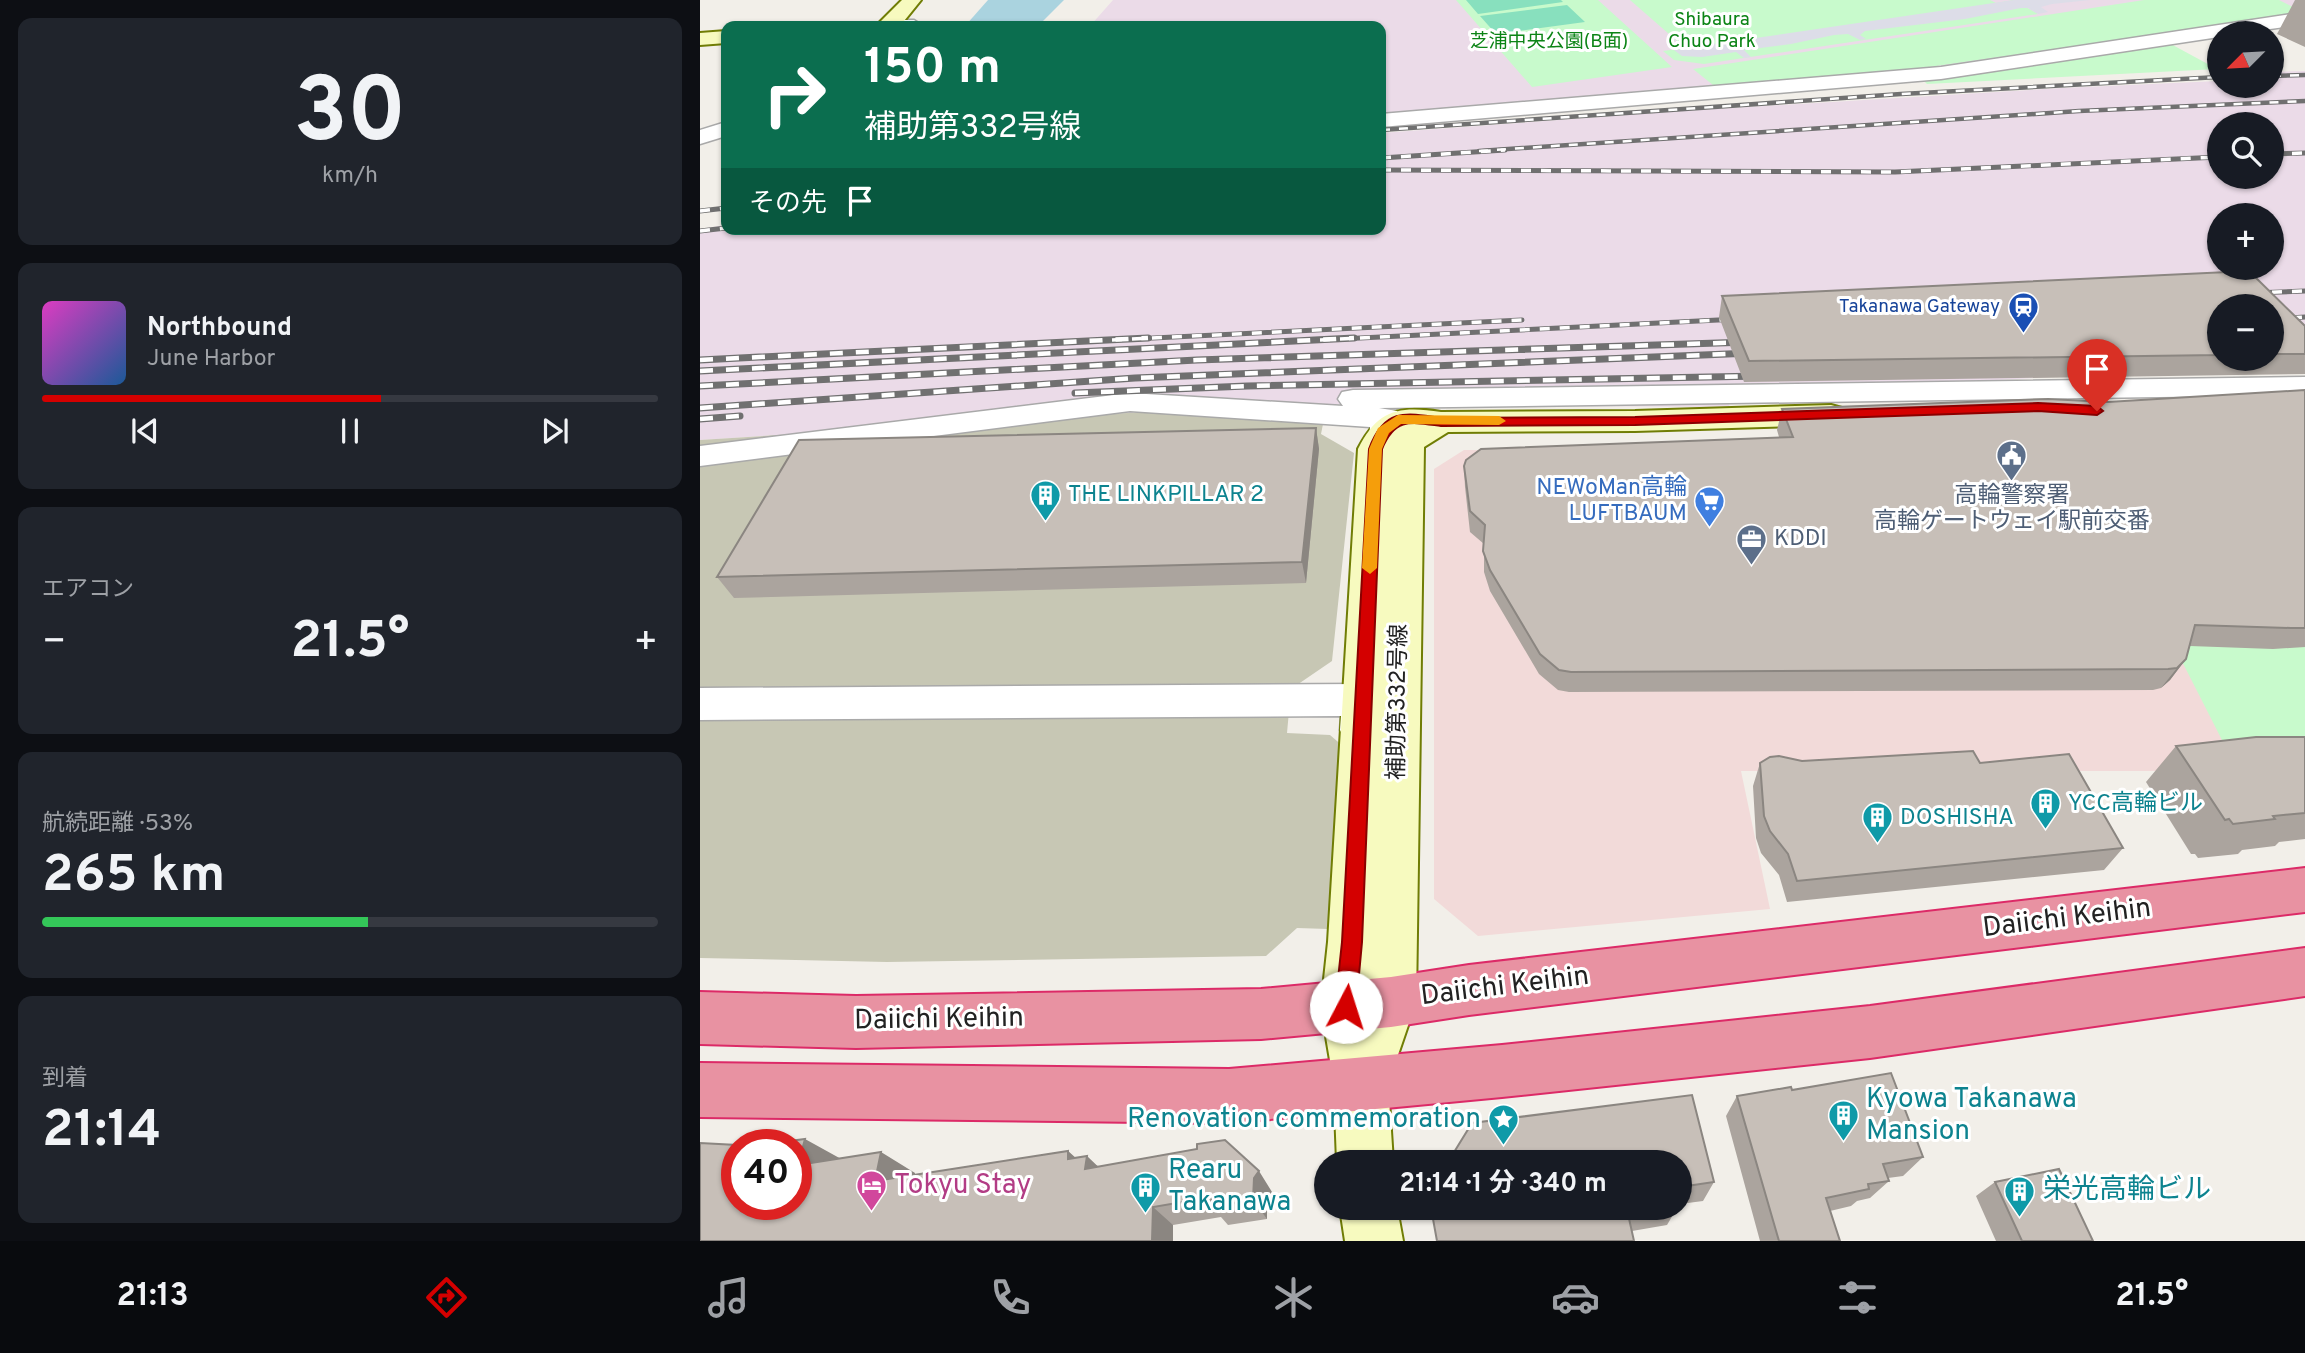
<!DOCTYPE html>
<html lang="ja">
<head>
<meta charset="utf-8">
<style>
	:root { --surface:#171b24; --page:#20242c; --text:#f1f3f6; --muted:#9ea1a6; --line:#363941; --accent:#d40000 }
	body { margin:0; font-family:Overpass,"Noto Sans JP",sans-serif; background:var(--page); color:var(--text); height:100vh; display:flex; flex-direction:column; font-size:26px; white-space:nowrap }
	* { box-sizing:border-box; margin:0 }
	p { font-size:23px; color:var(--muted) }
	.icon { flex:none; width:38px; height:38px; fill:none; stroke:currentColor; stroke-width:2; stroke-linecap:round; stroke-linejoin:round }
	.map { position:relative; flex:1; overflow:hidden }
	.side { display:flex; flex-direction:column; gap:18px; padding:18px; background:#0d0f14; width:700px }
	.side>* { flex:none }
	.banner { position:absolute; left:21px; top:21px; width:665px; height:214px; border-radius:14px; box-shadow:0 2px 5px #0004; background:#0b6e4f; color:#fff; overflow:hidden }
	.needle { width:46px; rotate:246deg }
	.tools { position:absolute; left:1507px; top:21px; display:grid; gap:14px }
	.tools a { display:grid; place-items:center; width:77px; height:77px; border-radius:50%; background:var(--surface); box-shadow:0 2px 5px #0004; font-size:35px }
	.speed { position:absolute; left:21px; top:1129px; display:flex; gap:14px; font-size:35px; font-weight:700; text-align:center }
	.speed>* { display:grid; place-content:center; width:91px; height:91px; border-radius:50%; background:var(--surface); box-shadow:0 2px 5px #0004; line-height:1 }
	.speed .limit { border:10px solid #d22; background:#fff; color:#111 }
	.pin { position:absolute; display:grid; place-items:center; width:60px; height:60px; color:#fff; margin:-72px -30px; border-radius:50% 50% 50% 0; rotate:-45deg; box-shadow:0 0 7px #0007 }
	.pin .icon { rotate:45deg }
	.me { position:absolute; width:77px; margin:-38px; rotate:5deg; stroke-linejoin:round; filter:drop-shadow(0 0 5px #0008) }
	.turn { display:flex; align-items:center; gap:24px; height:147px; padding:0 28px; font-size:32px }
	.turn .icon { width:91px; height:91px; stroke-width:2.5 }
	.turn b { display:block; font-size:49px; line-height:60px }
	.then { display:flex; align-items:center; height:66px; padding:0 28px; background:#0003; gap:14px; font-size:26px }
	.big { font-size:52px; font-weight:700; line-height:1.1 }
	.side .widget { flex:1; display:flex; flex-direction:column; justify-content:center; gap:10px; min-width:0; padding:0 24px; border-radius:14px; background:var(--page) }
	.side .dial { align-items:center; gap:0 }
	.dial b { font-size:91px; line-height:1 }
	.song { display:flex; align-items:center; gap:21px }
	.cover { width:84px; height:84px; border-radius:10px; background:linear-gradient(135deg,hsl(310 70% 55%),hsl(210 70% 35%)) }
	.played { height:7px; border-radius:4px; background:linear-gradient(90deg,var(--accent) 55%,var(--line) 55%) }
	.keys { display:flex; justify-content:space-around; direction:ltr }
	.heat { display:flex; justify-content:space-between; align-items:center; font-size:38px; direction:ltr }
	.charge { height:10px; border-radius:5px; background:linear-gradient(90deg,#34c759 53%,var(--line) 0) }
	.trip { position:absolute; left:614px; top:1150px; width:378px; height:70px; border-radius:35px; background:var(--surface); box-shadow:0 2px 5px #0004; font-weight:700; line-height:70px; text-align:center }
	.tab-bar { display:flex; height:112px; justify-content:space-around; align-items:center; background:#090b0e; color:var(--muted) }
	.tab-bar .icon { width:49px; height:49px }
	.tab-bar .active { color:var(--accent) }
	.tab-bar b { font-size:32px; color:var(--text) }
	main { display:flex; flex:1; min-height:0 }
	.map>svg:first-child { display:block }
	.commercial { fill:#f2dad9 }
	.industrial { fill:#ebdbe8; fill-rule:evenodd }
	.construction { fill:#c7c7b4 }
	.park { fill:#c8facc }
	.pitch { fill:#88e0be }
	.plaza { fill:#dddde8 }
	.water { fill:#aad3df }
	.lines { fill:none; stroke-linecap:round; stroke-linejoin:round }
	.street-casing { stroke:#a9a9a9; stroke-width:3 }
	.secondary-casing { stroke:#707d05; stroke-width:4 }
	.highway-casing { stroke:#dc2a67; stroke-width:4 }
	.street { fill:#fff; fill-rule:evenodd }
	.secondary { fill:#f7fabf; fill-rule:evenodd }
	.highway { fill:#e892a2; fill-rule:evenodd }
	.rail-far2-casing { stroke:#707070; stroke-width:4.5 }
	.rail-far1-casing { stroke:#707070; stroke-width:5 }
	.rail-casing { stroke:#707070; stroke-width:7 }
	.rail-far2 { stroke:#fff; stroke-width:2.5; stroke-dasharray:9; stroke-linecap:butt }
	.rail-far1 { stroke:#fff; stroke-width:3.5; stroke-dasharray:10; stroke-linecap:butt }
	.rail { stroke:#fff; stroke-width:4.5; stroke-dasharray:13; stroke-linecap:butt }
	.wall { fill:#aba49e; fill-rule:evenodd }
	.shaded-wall { fill:#8b8681 }
	.building { fill:#c7bfb8; stroke:#8b8681; stroke-width:2 }
	.route { fill:#d40000; stroke:#8a0000; stroke-width:2 }
	.slow { fill:#f59e0b }
	.labels { text-anchor:middle; dominant-baseline:central; stroke-width:6; stroke-linejoin:round; paint-order:stroke }
	.far-park-label { font-size:19px; fill:#0c8416; stroke:#fff }
	.far-transit-label { font-size:19px; fill:#164399; stroke:#fff; text-anchor:end }
	.shop-label { font-size:23px; fill:#366cbe; stroke:#fff; text-anchor:end }
	.culture-label { font-size:23px; fill:#0d838f; stroke:#fff; text-anchor:start }
	.service-label { font-size:23px; fill:#4e5e75; stroke:#fff }
	.street-label { font-size:23px; fill:#222; stroke:#fff }
	.near-street-label { font-size:28px; fill:#222; stroke:#fff }
	.near-culture-label { font-size:28px; fill:#0d838f; stroke:#fff; text-anchor:start }
	.near-hotel-label { font-size:28px; fill:#b23c85; stroke:#fff; text-anchor:start }
</style>
</head>
<body>
<main>
<section class="side">
<div class="widget dial"><b>30</b><p>km/h</p></div>
<div class="widget">
<div class="song"><i class="cover"></i><div><b>Northbound</b><p>June Harbor</p></div></div>
<div class="played"></div>
<div class="keys"><svg class="icon" aria-label="previous" viewBox="0 0 24 24"><path d="M18 5L8 12l10 7zM5 5v14"/></svg><svg class="icon" aria-label="pause" viewBox="0 0 24 24"><path d="M8 5v14M16 5v14"/></svg><svg class="icon" aria-label="next" viewBox="0 0 24 24"><path d="M6 5l10 7-10 7zM19 5v14"/></svg></div>
</div>
<div class="widget"><p>エアコン</p>
<div class="heat"><a>−</a><b class="big">21.5°</b><a>+</a></div>
</div>
<div class="widget"><p>航続距離 · 53%</p><b class="big">265 km</b><div class="charge"></div></div>
<div class="widget"><p>到着</p><b class="big">21:14</b></div>
</section>
<div class="map">
<svg width="1605" height="1241" viewBox="0 0 1605 1241">
	<rect width="100%" height="100%" fill="#f2efe9"/>
	<path class="commercial" d="M764,450L1318,452L1605,771H1041L1070,909L778,936L734,899V469Z"/>
	<path class="industrial" d="M413,0H1605V14L1214,71L681,115V26H390Z
		M1605,71V363L1025,395L1030,407L570,404L0,440V229L26,225V229H681V133L983,111L1362,88L1519,81V86H1572V78H1575L1572,72ZM1519,124H1572V177H1519ZM1519,215H1572V268H1519ZM1519,306H1572V359H1519Z"/>
	<path class="construction" d="M570,404H627L621,434L654,453L632,661L591,689L587,733L630,735L644,747L633,919L628,929L597,928L566,956L187,962L0,958V440Z"/>
	<path class="park" d="M756,0H898L972,67L832,87Z
		M930,0H1290L1296,3L1314,0L1338,14L1004,64L974,60L963,51L985,48Z
		M1444,0H1579L1605,13L1215,69L1018,89L993,69Z
		M1469,43L1517,69L1227,84L1223,80Z
		M1467,632H1605V742H1523Z"/>
	<path class="pitch" d="M766,0H861L863,2L778,14Z
		M867,5L885,22L796,34L780,16Z"/>
	<path class="plaza" d="M1314,0H1390L1352,4L1341,7L1348,12L1338,14L1328,8H1321L1265,19L1165,31L1160,35L1166,39L1160,40L1148,34L1134,35L1091,44L1044,50L1051,57L1044,58L1036,52L1002,57L982,56L974,50Z"/>
	<path class="water" d="M288,0H364L338,26H265Z"/>
	<g class="lines">
		<defs>
			<path id="street" d="M1605,12V24L1542,33H1519V37L1241,79L681,127V114L1241,67Z
				M190,20H214L223,26H181Z
				M26,122V136L0,144V130Z
				M1605,377V395L679,408L697,411C705,424 702,458 694,471L683,475L672,471L667,464L670,427L430,411L0,466V446L430,393L643,406L638,399L642,392L653,390Z
				M662,684L676,689C684,706 683,725 674,742L660,746L646,742L640,730L641,716L0,720V688Z"/>
			<path id="secondary" d="M202,0H221L200,26H176Z
				M26,31V43L0,45V33Z
				M1131,405L1142,408L1147,415L1142,422L1131,425L935,431L748,432L724,447L716,1002L688,1084L693,1162H637L634,1084L621,1007L628,942L658,449C678,409 699,406 741,412L935,411Z
				M640,1208H697L703,1241H645Z"/>
			<path id="highway" d="M1605,868V912L769,1015L691,1027L561,1039L156,1048L0,1044V992L156,996L561,989L691,977L769,965Z
				M1605,948V996L1170,1058L802,1097L529,1123L0,1117V1063L529,1069L802,1045L1170,1006Z"/>
		</defs>
		<use href="#street" class="street-casing"/>
		<use href="#secondary" class="secondary-casing"/>
		<use href="#highway" class="highway-casing"/>
		<use href="#street" class="street"/>
		<use href="#secondary" class="secondary"/>
		<use href="#highway" class="highway"/>
		<defs>
			<path id="rail-far2" d="M1572,76L1605,75
				M681,130L1201,94L1519,77
				M779,151L1379,111L1605,101"/>
			<path id="rail-far1" d="M1572,154L1605,153
				M681,158L805,150
				M681,170L1195,172L1519,157
				M0,211L26,208
				M0,231L26,228
				M1552,293L1605,291
				M1572,319L1605,317
				M412,340L822,320
				M620,340L1038,319"/>
			<path id="rail" d="M0,360L448,338
				M0,371L654,338
				M0,386L497,360L1049,342
				M375,393L547,386L1061,376
				M0,408L435,378L1052,353
				M0,419L40,416"/>
		</defs>
		<use href="#rail-far2" class="rail-far2-casing"/>
		<use href="#rail-far1" class="rail-far1-casing"/>
		<use href="#rail" class="rail-casing"/>
		<use href="#rail-far2" class="rail-far2"/>
		<use href="#rail-far1" class="rail-far1"/>
		<use href="#rail" class="rail"/>
	</g>
	<path class="wall" d="M1595,0H1605V47L1577,34Z
		M1549,271L1605,326V374L1044,382L1019,317L1022,296ZM1519,306H1572V359H1519Z
		M1605,390V647L1573,649L1490,646L1486,659L1470,680L1461,688L1453,690L869,692L858,690L839,674L790,591L784,572V544L770,532L765,487L764,466L1079,437L1077,430L1082,409L1408,402Z
		M616,428L619,449L606,583L34,598L17,577Z
		M1605,737V839L1579,842L1575,846L1542,850L1538,854L1498,858L1495,854H1491L1446,782L1476,746Z
		M1102,761L1280,763L1423,848L1404,870L1087,902L1079,875L1061,853L1056,838L1053,786L1060,763Z
		M1092,1090L1223,1157L1203,1176L1188,1178L1189,1181L1170,1198L1157,1201L1151,1206L1130,1211L1140,1241H1060L1026,1116L1037,1096Z
		M368,1151L375,1158L398,1166L572,1192L567,1198V1219L528,1225L521,1217L473,1225V1241L139,1158L215,1173V1175Z
		M980,1162L1014,1182L1003,1201L980,1204Z
		M1295,1182L1393,1241H1296L1276,1196Z
		M731,1208H977L967,1225L932,1231Z"/>
	<path class="shaded-wall" d="M616,428L619,449L606,583L602,562Z
		M1486,659L1470,680L1461,688L1477,668Z
		M105,1139L143,1160L98,1165Z
		M368,1151L386,1167L387,1156L409,1177L408,1189L368,1159Z
		M181,1152L215,1173L210,1201L175,1181Z
		M559,1171L572,1192L567,1198V1219L553,1200L554,1178Z
		M453,1207L473,1225V1241H452Z"/>
	<path class="building" d="M1549,271L1605,326V354H1572V306H1519V355L1049,361L1022,296Z
		M1605,390V628H1591L1495,625L1486,659L1477,668L1468,669L871,672L859,670L840,654L790,570L783,551L785,525L770,511L764,466L766,460L781,449L1093,437L1082,409L1348,399L1408,402Z
		M616,428L602,562L17,577L99,440Z
		M1556,737H1605V813L1573,816L1575,819L1533,824L1529,819L1525,820L1476,746Z
		M1273,751L1280,763L1369,754L1423,848L1097,881L1088,854L1070,831L1064,816L1060,763L1070,757L1079,756L1102,761Z
		M1191,1073L1223,1157L1183,1164L1189,1181L1168,1184L1169,1189L1126,1198L1140,1241H1079L1037,1096L1091,1087L1092,1090Z
		M992,1095L1014,1182L980,1187V1162H748L772,1123Z
		M105,1139L98,1165L181,1152L175,1181L368,1151V1159L387,1156L385,1169L497,1149V1144L525,1140L559,1171L554,1178L553,1200L511,1207L512,1197L453,1207L452,1241H0V1143L37,1145V1204H96V1144H67Z
		M1359,1169L1393,1241H1322L1295,1182Z
		M731,1208H975L928,1214L934,1241H737Z"/>
	<path class="route" d="M1338,403L1397,406L1403,411L1397,415L1338,411L935,425L741,426C711,422 695,417 682,449L662,942L656,1007L653,1014L646,1017L638,1014L635,1007L642,942L669,449C684,409 703,412 741,418L935,417Z"/>
	<path class="slow" d="M698,415L799,416L806,421L799,425L701,424L689,433L682,449L677,568L670,574L662,568L669,449L678,428Z"/>
	<defs>
		<symbol id="station-pin" viewBox="-11 -11 22 30"><path d="M0 17L-7.5 6A9.5 9.5 0 1 1 7.5 6Z" fill="#1a4fb4" stroke="#fff"/><path d="M-3-6H3Q5-6 5-4V2Q5 4 3 4L4.5 6H3L1.5 4h-3L-3 6H-4.5L-3 4Q-5 4-5 2V-4Q-5-6-3-6ZM-3.5-4v3h7v-3ZM-3.5 1v1.5H-2V1ZM2 1v1.5H3.5V1Z" fill="#fff"/></symbol>
		<symbol id="civic-pin" viewBox="-11 -11 22 30"><path d="M0 17L-7.5 6A9.5 9.5 0 1 1 7.5 6Z" fill="#5c6f8a" stroke="#fff"/><path d="M-.6-6.5H3V-4.5H.6V-3L4-1V1h2V6H-6V1h2V-1L-.6-3ZM-1.2 2.5V6h2.4V2.5Z" fill="#fff"/></symbol>
		<symbol id="building-pin" viewBox="-11 -11 22 30"><path d="M0 17L-7.5 6A9.5 9.5 0 1 1 7.5 6Z" fill="#0f9aa8" stroke="#fff"/><path d="M-4-6H4V6H1V3H-1V6H-4ZM-2.5-4.3h1.7v1.8h-1.7ZM.8-4.3h1.7v1.8H.8ZM-2.5-1h1.7V.8h-1.7ZM.8-1h1.7V.8H.8Z" fill="#fff"/></symbol>
		<symbol id="supermarket-pin" viewBox="-11 -11 22 30"><path d="M0 17L-7.5 6A9.5 9.5 0 1 1 7.5 6Z" fill="#3f7fe0" stroke="#fff"/><path d="M-6-5.5h2.5l.6 2H6L4.5 2H-2.5L-4.4-4H-6ZM-1.5 3.2a1.3 1.3 0 1 0 .1 0ZM3 3.2a1.3 1.3 0 1 0 .1 0Z" fill="#fff"/></symbol>
		<symbol id="office-pin" viewBox="-11 -11 22 30"><path d="M0 17L-7.5 6A9.5 9.5 0 1 1 7.5 6Z" fill="#5c6f8a" stroke="#fff"/><path d="M-6-3h4V-5.5h4V-3h4V5H-6ZM-1-4.5V-3h2v-1.5ZM-6 0V1H6V0Z" fill="#fff"/></symbol>
		<symbol id="sight-pin" viewBox="-11 -11 22 30"><path d="M0 17L-7.5 6A9.5 9.5 0 1 1 7.5 6Z" fill="#0f9aa8" stroke="#fff"/><path d="M0-6L1.8-2.2L6-1.7L2.9 1.2L3.7 5.4L0 3.3L-3.7 5.4L-2.9 1.2L-6-1.7L-1.8-2.2Z" fill="#fff"/></symbol>
		<symbol id="hotel-pin" viewBox="-11 -11 22 30"><path d="M0 17L-7.5 6A9.5 9.5 0 1 1 7.5 6Z" fill="#d1479c" stroke="#fff"/><path d="M-6-4.5h1.5V1H6V5H4.5V3h-9V5H-6ZM-4 0a1.8 1.8 0 1 1 3.6 0ZM.5 0V-2.5h3Q6-2.5 6 0Z" fill="#fff"/></symbol>
	</defs>
	<g fill-rule="evenodd">
		<use href="#station-pin" x="1306" y="290" width="35" height="47"/>
		<use href="#civic-pin" x="1294" y="438" width="35" height="47"/>
		<use href="#building-pin" x="328" y="478" width="35" height="47"/>
		<use href="#supermarket-pin" x="992" y="484" width="35" height="47"/>
		<use href="#office-pin" x="1034" y="522" width="35" height="47"/>
		<use href="#building-pin" x="1328" y="786" width="35" height="47"/>
		<use href="#building-pin" x="1160" y="800" width="35" height="47"/>
		<use href="#building-pin" x="1126" y="1098" width="35" height="47"/>
		<use href="#sight-pin" x="786" y="1102" width="35" height="47"/>
		<use href="#hotel-pin" x="154" y="1168" width="35" height="47"/>
		<use href="#building-pin" x="428" y="1170" width="35" height="47"/>
		<use href="#building-pin" x="1302" y="1174" width="35" height="47"/>
	</g>
	<g class="labels">
		<g class="far-park-label">
			<text x="1012" y="20">Shibaura<tspan x="1012" dy="22">Chuo Park</tspan></text>
			<text x="849" y="42">芝浦中央公園(B面)</text>
		</g>
		<g class="far-transit-label">
			<text x="1300" y="307">Takanawa Gateway</text>
		</g>
		<g class="shop-label">
			<text x="987" y="488">NEWoMan高輪<tspan x="987" dy="26">LUFTBAUM</tspan></text>
		</g>
		<g class="culture-label">
			<text x="368" y="495">THE LINKPILLAR 2</text>
			<text x="1368" y="804">YCC高輪ビル</text>
			<text x="1200" y="818">DOSHISHA</text>
		</g>
		<g class="service-label">
			<text x="1312" y="496">高輪警察署<tspan x="1312" dy="26">高輪ゲートウェイ駅前交番</tspan></text>
			<text x="1074" y="539" text-anchor="start">KDDI</text>
		</g>
		<g class="street-label">
			<text transform="translate(699 702) rotate(-89)">補助第332号線</text>
		</g>
		<g class="near-street-label">
			<text transform="translate(1367 919) rotate(-7)">Daiichi Keihin</text>
			<text transform="translate(805 987) rotate(-7)">Daiichi Keihin</text>
			<text transform="translate(239 1020) rotate(-1)">Daiichi Keihin</text>
		</g>
		<g class="near-culture-label">
			<text x="1166" y="1100">Kyowa Takanawa<tspan x="1166" dy="32">Mansion</tspan></text>
			<text x="781" y="1120" text-anchor="end">Renovation commemoration</text>
			<text x="468" y="1171">Rearu<tspan x="468" dy="32">Takanawa</tspan></text>
			<text x="1343" y="1191">栄光高輪ビル</text>
		</g>
		<g class="near-hotel-label">
			<text x="194" y="1186">Tokyu Stay</text>
		</g>
	</g>
</svg>
<div class="tools">
<a><svg class="needle" viewBox="-14 -14 28 28"><path d="M0-13l5 13h-10z" fill="#e53935"/><path d="M0 13l5-13h-10z" fill="#9ea1a6"/></svg></a>
<a><svg class="icon" aria-label="search" viewBox="0 0 24 24"><circle cx="10" cy="10" r="6"/><path d="M15 15l6 6"/></svg></a>
<a>+</a>
<a>−</a>
</div>
<div class="speed"><div class="limit">40</div></div>
<div class="pin" style="left:1397px;top:411px;background:#d93025"><svg class="icon" aria-label="arrive" viewBox="0 0 24 24"><path d="M6 21V4h12l-3 4 3 4H6"/></svg></div>
<svg class="me" style="left:646px;top:1007px" viewBox="-20 -20 40 40"><circle r="19" fill="#fff"/><path d="M0-13L10 11 0 6-10 11z" fill="#d40000"/></svg>
<div class="trip">21:14 · 1 分 · 340 m</div>
<div class="banner">
<div class="turn"><svg class="icon" aria-label="right" viewBox="0 0 24 24"><path d="M7 20v-9h11M14 6l5 5-5 5"/></svg><div><b>150 m</b>補助第332号線</div></div>
<div class="then">その先<svg class="icon" aria-label="arrive" viewBox="0 0 24 24"><path d="M6 21V4h12l-3 4 3 4H6"/></svg></div>
</div>
</div>
</main>
<nav class="tab-bar">
<b>21:13</b>
<svg class="icon active" aria-label="directions" viewBox="0 0 24 24"><path d="M12 3l9 9-9 9-9-9zM9 14v-3h6M13 9l2 2-2 2"/></svg>
<svg class="icon" aria-label="music" viewBox="0 0 24 24"><path d="M9 18V5l10-2v13"/><circle cx="6" cy="18" r="3"/><circle cx="16" cy="16" r="3"/></svg>
<svg class="icon" aria-label="phone" viewBox="0 0 24 24"><path d="M5 4h4l2 5-3 2q2 4 5 5l2-3 5 2v4C11 20 4 13 5 4z"/></svg>
<svg class="icon" aria-label="climate" viewBox="0 0 24 24"><path d="M12 3v18M4 7l16 10M4 17L20 7"/></svg>
<svg class="icon" aria-label="car" viewBox="0 0 24 24"><path d="M5 17H2v-5l4-1 3-4h7l3 4 3 1v5h-3M9 17h6M6 11h13"/><circle cx="7" cy="17" r="2"/><circle cx="17" cy="17" r="2"/></svg>
<svg class="icon" aria-label="filters" viewBox="0 0 24 24"><path d="M4 7h16M4 17h16"/><circle cx="9" cy="7" r="2"/><circle cx="15" cy="17" r="2"/></svg>
<b>21.5°</b>
</nav>
</body>
</html>
